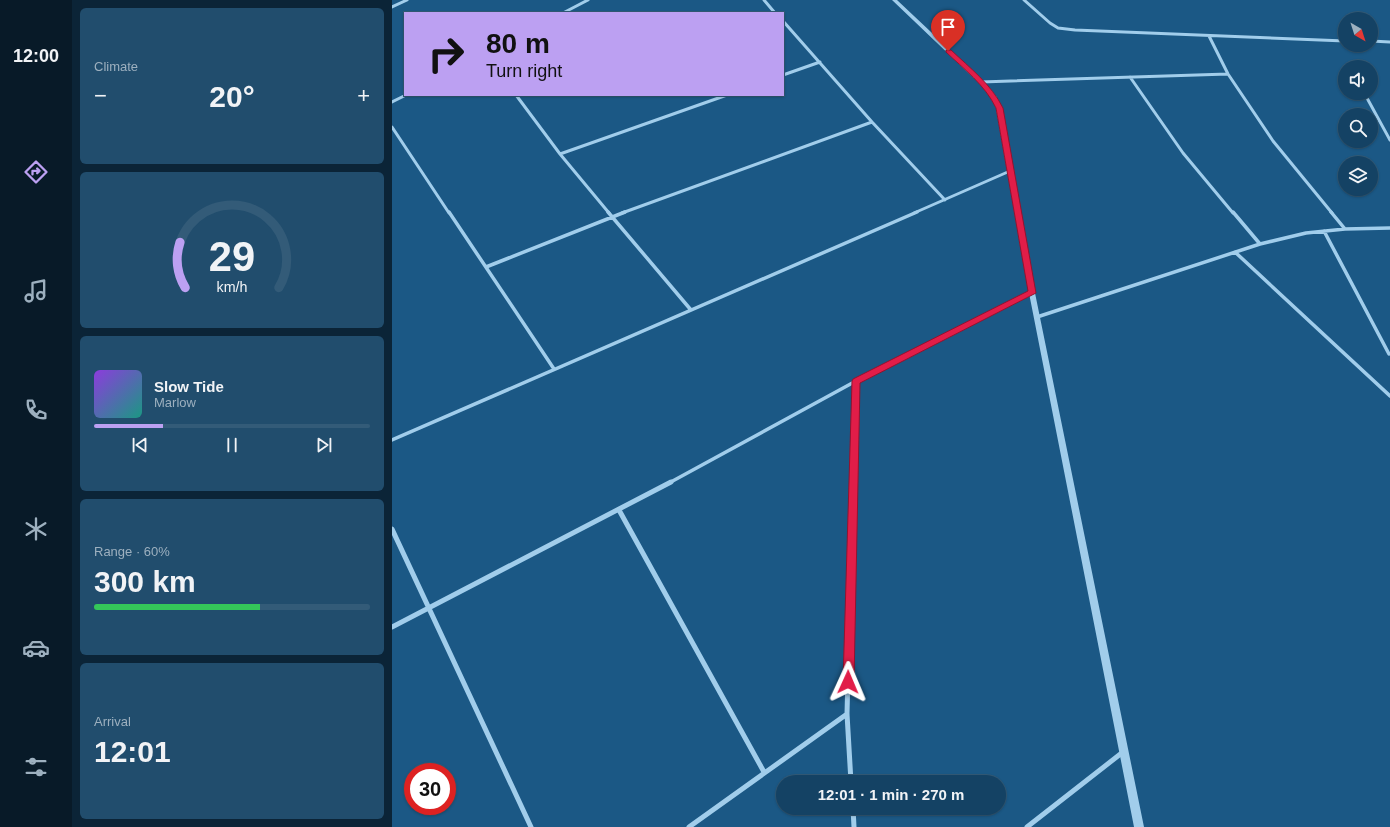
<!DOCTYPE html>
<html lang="en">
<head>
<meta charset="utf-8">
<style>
	:root { --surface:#144264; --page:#214d6d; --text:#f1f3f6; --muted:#9db0bf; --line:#335b78; --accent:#bca0f2 }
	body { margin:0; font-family:Arial,sans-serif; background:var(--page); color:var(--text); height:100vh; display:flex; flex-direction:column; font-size:15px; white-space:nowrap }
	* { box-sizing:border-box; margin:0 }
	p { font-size:13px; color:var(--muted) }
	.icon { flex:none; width:22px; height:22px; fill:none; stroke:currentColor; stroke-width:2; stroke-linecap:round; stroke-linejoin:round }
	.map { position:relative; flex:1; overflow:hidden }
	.details { display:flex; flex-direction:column; gap:8px; padding:8px; background:#0b2437; width:320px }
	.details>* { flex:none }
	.top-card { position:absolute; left:12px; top:12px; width:380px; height:84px; border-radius:0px; box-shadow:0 1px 3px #0004,0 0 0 1px var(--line); background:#bca0f2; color:#111; overflow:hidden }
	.needle { width:26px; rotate:141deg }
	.tools { position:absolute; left:946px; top:12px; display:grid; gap:8px }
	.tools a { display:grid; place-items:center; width:40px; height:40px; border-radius:50%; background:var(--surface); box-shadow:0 1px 3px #0004,0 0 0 1px var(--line); font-size:20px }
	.speed { position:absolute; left:12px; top:763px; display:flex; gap:8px; font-size:20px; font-weight:700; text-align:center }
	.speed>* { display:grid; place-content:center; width:52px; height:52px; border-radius:50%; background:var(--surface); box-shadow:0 1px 3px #0004,0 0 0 1px var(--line); line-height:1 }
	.speed .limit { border:6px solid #d22; background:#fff; color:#111 }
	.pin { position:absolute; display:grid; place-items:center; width:34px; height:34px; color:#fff; margin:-41px -17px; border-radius:50% 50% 50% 0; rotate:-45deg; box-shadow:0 0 4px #0007 }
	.pin .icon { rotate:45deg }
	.me { position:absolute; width:44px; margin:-22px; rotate:1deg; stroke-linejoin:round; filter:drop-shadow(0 0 3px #0008) }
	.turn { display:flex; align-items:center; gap:14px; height:84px; padding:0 16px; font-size:18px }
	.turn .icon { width:52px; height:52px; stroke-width:2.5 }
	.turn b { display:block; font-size:28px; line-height:34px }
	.big { font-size:30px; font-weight:600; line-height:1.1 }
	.details .tile { flex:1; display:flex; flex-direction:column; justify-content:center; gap:6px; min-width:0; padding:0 14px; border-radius:6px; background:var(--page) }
	.details .dial { align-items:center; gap:0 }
	.dial svg { height:104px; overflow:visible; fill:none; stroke:var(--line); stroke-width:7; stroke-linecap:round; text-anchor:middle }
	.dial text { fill:var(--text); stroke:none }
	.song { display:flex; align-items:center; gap:12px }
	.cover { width:48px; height:48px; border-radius:6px; background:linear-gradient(135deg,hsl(270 70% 55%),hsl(170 70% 35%)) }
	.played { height:4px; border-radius:2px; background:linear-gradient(90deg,var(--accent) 25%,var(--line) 25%) }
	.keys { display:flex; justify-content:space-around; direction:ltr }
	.heat { display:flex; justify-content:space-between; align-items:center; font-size:22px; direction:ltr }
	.charge { height:6px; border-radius:3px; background:linear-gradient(90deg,#34c759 60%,var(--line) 0) }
	.trip { position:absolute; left:384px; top:775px; width:230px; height:40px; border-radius:20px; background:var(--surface); box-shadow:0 1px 3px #0004,0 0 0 1px var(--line); font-weight:600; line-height:40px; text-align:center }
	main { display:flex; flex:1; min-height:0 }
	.menu { display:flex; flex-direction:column; width:72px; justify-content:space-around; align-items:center; background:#081a28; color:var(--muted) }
	.menu .icon { width:28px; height:28px }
	.menu .active { color:var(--accent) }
	.menu b { font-size:18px; color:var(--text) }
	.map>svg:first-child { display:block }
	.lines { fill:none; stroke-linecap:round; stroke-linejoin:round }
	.minor-far2 { stroke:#a1cdeb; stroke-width:3 }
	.minor-far1 { stroke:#a1cdeb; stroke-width:3.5 }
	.minor { stroke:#a1cdeb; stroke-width:5 }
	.tertiary { fill:#a1cdeb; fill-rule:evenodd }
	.route { fill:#e11d48; stroke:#92132f }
</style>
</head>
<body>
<main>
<nav class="menu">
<b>12:00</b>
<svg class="icon active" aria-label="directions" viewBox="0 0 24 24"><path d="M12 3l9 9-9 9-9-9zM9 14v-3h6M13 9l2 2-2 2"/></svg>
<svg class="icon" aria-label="music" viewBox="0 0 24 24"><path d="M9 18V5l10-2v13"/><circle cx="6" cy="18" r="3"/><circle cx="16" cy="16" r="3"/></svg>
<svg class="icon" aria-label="phone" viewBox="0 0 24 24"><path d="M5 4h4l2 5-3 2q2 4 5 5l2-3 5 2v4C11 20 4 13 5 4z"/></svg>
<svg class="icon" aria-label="climate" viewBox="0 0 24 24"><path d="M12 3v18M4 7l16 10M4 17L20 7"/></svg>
<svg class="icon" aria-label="car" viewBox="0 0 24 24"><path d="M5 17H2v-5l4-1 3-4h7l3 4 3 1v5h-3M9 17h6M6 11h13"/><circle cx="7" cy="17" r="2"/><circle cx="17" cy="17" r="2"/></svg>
<svg class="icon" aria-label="filters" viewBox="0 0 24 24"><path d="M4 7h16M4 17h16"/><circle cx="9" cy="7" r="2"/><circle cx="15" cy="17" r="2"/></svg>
</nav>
<section class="details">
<div class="tile"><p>Climate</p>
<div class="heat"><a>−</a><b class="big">20°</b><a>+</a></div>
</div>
<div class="tile dial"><svg viewBox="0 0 100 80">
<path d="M14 69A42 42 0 1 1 86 69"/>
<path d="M14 69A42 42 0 0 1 10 34" stroke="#bca0f2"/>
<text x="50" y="56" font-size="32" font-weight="700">29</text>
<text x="50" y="72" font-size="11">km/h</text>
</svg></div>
<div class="tile">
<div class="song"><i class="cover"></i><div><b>Slow Tide</b><p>Marlow</p></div></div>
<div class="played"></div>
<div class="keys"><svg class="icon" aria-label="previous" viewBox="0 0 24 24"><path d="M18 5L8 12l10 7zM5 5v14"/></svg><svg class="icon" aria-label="pause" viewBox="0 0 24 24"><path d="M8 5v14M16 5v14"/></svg><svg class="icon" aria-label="next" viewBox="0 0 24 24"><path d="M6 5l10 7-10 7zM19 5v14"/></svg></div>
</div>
<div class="tile"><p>Range · 60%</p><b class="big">300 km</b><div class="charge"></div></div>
<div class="tile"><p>Arrival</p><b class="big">12:01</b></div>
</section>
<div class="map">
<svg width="998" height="827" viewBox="0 0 998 827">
	<rect width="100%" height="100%" fill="#1b5885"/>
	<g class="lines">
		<path class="minor-far2" d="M372,0L383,13
			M632,0L658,23L666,28L683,30L953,41
			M0,7L15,0
			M171,13L196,0
			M391,21L480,122L553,200
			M817,36L836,74L881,141L940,213
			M979,41L998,42
			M391,75L428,62
			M738,77L791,153L841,213
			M589,82L836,74
			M124,95L168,154L217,213
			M975,98L998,140
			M0,102L14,95
			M0,127L57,213
			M168,154L335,95
			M230,213L480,122
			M522,213L618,171"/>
		<path class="minor-far1" d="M57,212L162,369
			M216,212L299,310
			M841,212L868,244
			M939,212L953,229
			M932,231L997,354
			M843,252L998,396
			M94,267L233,212
			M645,317L868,244L914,233L953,229L998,228
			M0,440L525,212
			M277,483L464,381L640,293
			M461,483L464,381"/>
		<path class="minor" d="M227,510L372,772
			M0,529L139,827
			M0,627L279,482
			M459,782L455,714L461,482
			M461,808L462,827
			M297,827L455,714
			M635,827L731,752"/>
		<path class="tertiary" d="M500,0H505L591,81L604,96L610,108L643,293L752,827H742L637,293L604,108L600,97L587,83Z"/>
	</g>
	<path class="route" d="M554,50H559C578,68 599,84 611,108L644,293L468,383L462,682L460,686L456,688L452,686L451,682L460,381L461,379L636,291L604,108C593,85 572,69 554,52Z"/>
</svg>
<div class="tools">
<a><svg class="needle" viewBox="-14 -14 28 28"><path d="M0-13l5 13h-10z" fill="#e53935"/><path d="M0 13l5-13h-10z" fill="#9db0bf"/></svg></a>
<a><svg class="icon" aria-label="sound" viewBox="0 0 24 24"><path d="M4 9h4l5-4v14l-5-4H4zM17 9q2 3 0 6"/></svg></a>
<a><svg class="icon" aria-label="search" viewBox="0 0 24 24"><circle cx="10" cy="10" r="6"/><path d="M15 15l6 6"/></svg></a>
<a><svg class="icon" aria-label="layers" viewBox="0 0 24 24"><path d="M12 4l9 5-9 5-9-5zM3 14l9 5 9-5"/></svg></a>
</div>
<div class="speed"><div class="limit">30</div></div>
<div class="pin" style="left:556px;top:51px;background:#d93025"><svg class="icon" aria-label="arrive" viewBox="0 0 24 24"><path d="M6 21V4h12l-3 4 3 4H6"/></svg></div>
<svg class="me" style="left:456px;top:682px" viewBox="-20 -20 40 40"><path d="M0-17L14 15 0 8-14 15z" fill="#e11d48" stroke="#fff" stroke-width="4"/></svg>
<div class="trip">12:01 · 1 min · 270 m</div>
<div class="top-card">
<div class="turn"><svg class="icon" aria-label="right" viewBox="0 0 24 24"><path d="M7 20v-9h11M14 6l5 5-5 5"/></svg><div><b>80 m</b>Turn right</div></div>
</div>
</div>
</main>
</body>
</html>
